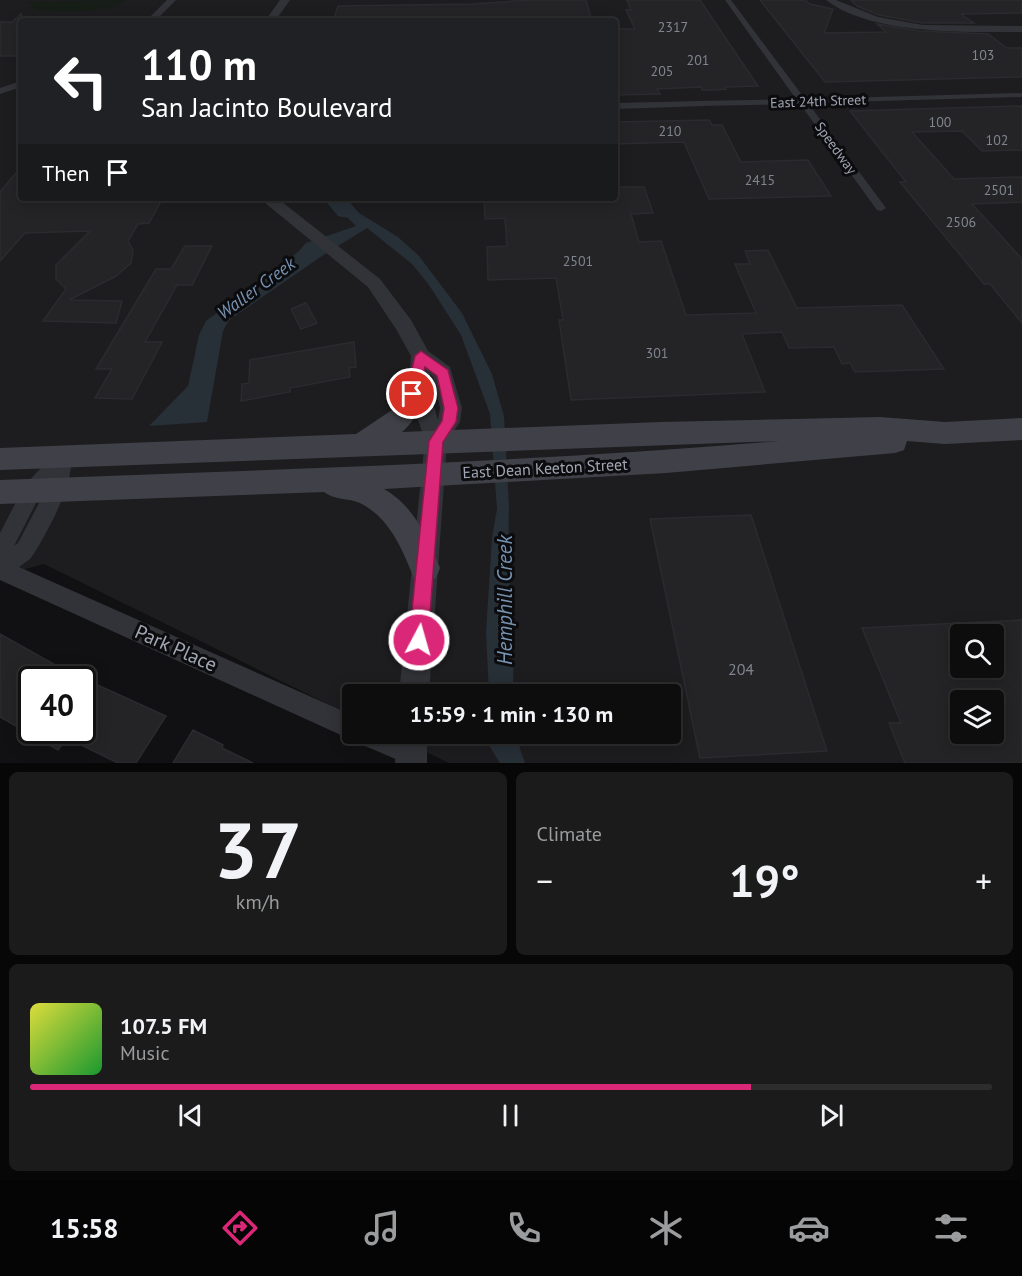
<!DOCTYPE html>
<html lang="en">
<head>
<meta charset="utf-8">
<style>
	:root { --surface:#0d0d0e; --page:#1b1b1c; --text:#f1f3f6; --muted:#9a9c9e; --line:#2d2d2e; --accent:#db2777 }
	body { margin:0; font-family:"PT Sans",sans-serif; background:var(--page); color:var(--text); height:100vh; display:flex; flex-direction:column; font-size:22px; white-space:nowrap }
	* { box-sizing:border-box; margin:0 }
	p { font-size:20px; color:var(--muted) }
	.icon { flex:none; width:33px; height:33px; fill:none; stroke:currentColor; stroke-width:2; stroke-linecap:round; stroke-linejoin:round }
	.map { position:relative; height:763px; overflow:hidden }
	.drawer { display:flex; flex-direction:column; gap:9px; padding:9px; background:#070708; flex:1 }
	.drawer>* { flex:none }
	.banner { position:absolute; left:18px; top:18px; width:600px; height:183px; border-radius:6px; box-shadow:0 3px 15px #0003,0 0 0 2px var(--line); background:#202124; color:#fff; overflow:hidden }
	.controls { position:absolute; left:950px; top:624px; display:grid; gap:12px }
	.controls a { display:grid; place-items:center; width:54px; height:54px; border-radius:6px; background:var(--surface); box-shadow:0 3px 15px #0003,0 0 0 2px var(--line); font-size:30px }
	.speed { position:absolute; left:18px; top:666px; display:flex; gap:12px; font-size:30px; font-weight:700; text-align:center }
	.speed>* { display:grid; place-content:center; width:78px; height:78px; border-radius:50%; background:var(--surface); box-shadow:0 3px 15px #0003,0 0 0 2px var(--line); line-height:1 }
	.speed .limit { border:3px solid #111; border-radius:9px; background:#fff; color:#111 }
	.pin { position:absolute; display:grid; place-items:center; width:51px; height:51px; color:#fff; margin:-26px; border:3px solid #fff; border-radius:50%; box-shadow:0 2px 6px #0007 }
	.me { position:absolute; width:66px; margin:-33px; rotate:6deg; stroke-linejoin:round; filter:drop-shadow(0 0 4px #0008) }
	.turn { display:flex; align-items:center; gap:21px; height:126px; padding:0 24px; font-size:27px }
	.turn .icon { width:78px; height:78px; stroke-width:2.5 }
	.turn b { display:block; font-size:42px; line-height:51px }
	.then { display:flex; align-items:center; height:57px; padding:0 24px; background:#0003; gap:12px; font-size:22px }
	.big { font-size:45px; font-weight:600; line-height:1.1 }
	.drawer .card { flex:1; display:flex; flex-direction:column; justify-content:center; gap:9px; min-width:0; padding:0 21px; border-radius:9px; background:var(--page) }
	.drawer .dial { align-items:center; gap:0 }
	.dial b { font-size:78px; line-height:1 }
	.song { display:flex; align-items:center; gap:18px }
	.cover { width:72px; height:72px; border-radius:9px; background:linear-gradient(135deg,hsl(60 70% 55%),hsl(130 70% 35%)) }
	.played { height:6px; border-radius:3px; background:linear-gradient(90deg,var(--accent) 75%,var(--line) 75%) }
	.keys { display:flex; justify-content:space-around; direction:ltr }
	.heat { display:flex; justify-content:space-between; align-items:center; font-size:33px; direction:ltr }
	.drawer .tiles { flex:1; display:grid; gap:9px; grid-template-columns:1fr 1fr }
	.card:last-child { grid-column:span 2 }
	.trip { position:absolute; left:342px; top:684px; width:339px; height:60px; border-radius:6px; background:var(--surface); box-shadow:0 3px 15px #0003,0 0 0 2px var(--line); font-weight:600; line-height:60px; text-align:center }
	.menu { display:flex; height:96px; justify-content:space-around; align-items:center; background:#050506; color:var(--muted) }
	.menu .icon { width:42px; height:42px }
	.menu .active { color:var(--accent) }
	.menu b { font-size:27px; color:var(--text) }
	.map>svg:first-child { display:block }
	.built { fill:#1d1d20; fill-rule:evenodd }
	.green { fill:#171e18 }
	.water { fill:#272f37 }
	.building { fill:#242427; stroke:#2b2b2f; stroke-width:1.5; fill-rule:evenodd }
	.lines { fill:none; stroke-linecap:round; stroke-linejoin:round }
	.pedestrian { fill:#323338; fill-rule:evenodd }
	.minor { fill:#323338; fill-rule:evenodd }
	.tertiary { fill:#323338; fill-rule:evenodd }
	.secondary { fill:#404148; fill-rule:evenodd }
	.route { fill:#db2777; stroke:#8e194d; stroke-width:1.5 }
	.labels { text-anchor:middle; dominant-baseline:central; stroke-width:6; stroke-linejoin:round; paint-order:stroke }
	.number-label { font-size:14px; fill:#818590 }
	.far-street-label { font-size:14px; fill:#a1a6b4; stroke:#0c0c0e }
	.street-label { font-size:16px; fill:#a1a6b4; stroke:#0c0c0e }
	.near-number-label { font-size:16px; fill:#818590 }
	.water-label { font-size:18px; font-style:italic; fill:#7693b2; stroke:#0c0c0e }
	.near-street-label { font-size:20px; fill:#a1a6b4; stroke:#0c0c0e }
	.near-water-label { font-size:21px; font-style:italic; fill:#7693b2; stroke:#0c0c0e }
</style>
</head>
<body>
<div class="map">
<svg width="1022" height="763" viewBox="0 0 1022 763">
	<rect width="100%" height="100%" fill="#111113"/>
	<path class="built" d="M0,0H1022V763H449L389,734H670V694H352V716L44,564L0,576ZM21,21H615V198H21ZM960,634H993V668H960ZM960,700H993V734H960Z"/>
	<path class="green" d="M126,0C113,14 55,12 36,10L27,2Z"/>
	<path class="water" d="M323,198H346L359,213L398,237L419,256L462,313L492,374L504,416L509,506L508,565L514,629L513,694H489L486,632L492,537L497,509L490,414L461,335L429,285L412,264L367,228L322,256L229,320L223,331L207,422L149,426L188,386L199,335L206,321L298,252L306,243L356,226L348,218L338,216Z
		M490,734H518L520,749L525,763H500L490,747Z"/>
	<path class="building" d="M530,0H586L592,21H333L338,6L473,4Z
		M627,0H700L758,86L725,87L726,89L715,90H702L701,87L657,89L660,94L615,95V29H635L626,10H631Z
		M760,0H805L810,4L833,9L824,33L886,32L877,24L920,31L988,34L1007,48H1022V77L825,82Z
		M851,0H1022V13L961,14L974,23H923L879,15L857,6Z
		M21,14V51L16,56H0V22H12Z
		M1022,106V150L982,151L962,131L912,132L954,179L1022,177V202L972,204L1022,259V323L990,284H984L900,182H906L850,111Z
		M709,120L712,125H722L741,162L808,160L831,196L709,199L684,142L615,144V122Z
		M21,167V198H163L149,223L138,224L128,241L133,250L131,263L116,276L69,300L122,301L116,323L43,321L66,289L56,279V265L90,231L25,233L0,261V192Z
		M615,187H644L653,213L631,214L639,242L661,241L686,315L756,313L735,264H750L745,251L768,250L797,308L902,305L944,369L855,372L850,363L842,364L834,347L789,348L782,332L742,334L765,392L571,400L559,320H563L556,278L488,280L487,247L507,246L505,218L485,219L484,198H615Z
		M185,246H212L192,285H177L145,342H162L132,399L95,398L112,369H96L156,269H171Z
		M306,303L317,323L301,329L291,309Z
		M354,342L356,367L349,368L350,377L290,388V392L241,401L242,384L249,383L250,360Z
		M751,515L827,751L700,758L650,519Z
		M1022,620V763H905L889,723H901L862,628L960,623V668H993V634H961L960,623ZM960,700H993V734H960Z
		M0,634L82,680H32V730H82V678L166,716L136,763H118L67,738L58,750L0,717Z
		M193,730L223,745L222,748L253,763H173Z"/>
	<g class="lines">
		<path class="pedestrian" d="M725,0H731L805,99L1022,93V97L808,103L886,208L881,211L877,210L800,104L697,106V102L700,101L796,99Z"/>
		<path class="minor" d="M167,0H176L155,21H146Z
			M826,0H836L878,17L923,25L1022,26V32C968,32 870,35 826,0Z
			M21,81V87L0,94V88Z
			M700,101L705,104L704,106L615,109V103Z
			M63,449L69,451C80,474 46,535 33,555C30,560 24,563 19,567L352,715V734H395L420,744L423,753L420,762L405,763L358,743L356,737L352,739L343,736L0,580V533L25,485L57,451ZM48,486L18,543L14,546L39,497Z"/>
		<path class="tertiary" d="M280,0H290L275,21H265Z
			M259,198H277L380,279L411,320L428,351L450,367L462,408L460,422L447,442L429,694H399L425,440L411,400L409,379L411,356L396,329L368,287ZM430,374L433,377L440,408L438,420L432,400Z
			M397,734H427V763H395Z"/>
		<path class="secondary" d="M417,370L425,372L429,379C423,398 418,419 402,432L661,422L880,417L945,422L1022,418V440L945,444L907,441L904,450L895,453L666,473L384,489C414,506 427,537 440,568L436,578L425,583L414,578C402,549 390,518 360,503C349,498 334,500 324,492L0,504V480C260,470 520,463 780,441L0,470V448L356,434L392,410L409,372Z"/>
	</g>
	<path class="route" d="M421,351L448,370L458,408L456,422L443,442L428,640L425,647L419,649L412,647L409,640L429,441L442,421L444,408L437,376L425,367L417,398L412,399L406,394L415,356Z"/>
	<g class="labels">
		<g class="number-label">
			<text x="673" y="27">2317</text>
			<text x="983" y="55">103</text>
			<text x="698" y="60">201</text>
			<text x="662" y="71">205</text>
			<text x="940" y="122">100</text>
			<text x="670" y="131">210</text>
			<text x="997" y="140">102</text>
			<text x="760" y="180">2415</text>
			<text x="999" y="190">2501</text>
			<text x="961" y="222">2506</text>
			<text x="578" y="261">2501</text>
			<text x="657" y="353">301</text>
		</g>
		<g class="far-street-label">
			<text transform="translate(818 101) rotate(-2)">East 24th Street</text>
			<text transform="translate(836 148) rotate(54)">Speedway</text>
		</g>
		<g class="street-label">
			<text transform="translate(545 468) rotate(-3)">East Dean Keeton Street</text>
		</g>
		<g class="near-number-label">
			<text x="741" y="669">204</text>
		</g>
		<g class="water-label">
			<text transform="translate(256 288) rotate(-36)">Waller Creek</text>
		</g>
		<g class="near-street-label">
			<text transform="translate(176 648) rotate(24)">Park Place</text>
		</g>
		<g class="near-water-label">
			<text transform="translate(504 600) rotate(-90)">Hemphill Creek</text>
		</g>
	</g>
</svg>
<div class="controls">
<a><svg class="icon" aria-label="search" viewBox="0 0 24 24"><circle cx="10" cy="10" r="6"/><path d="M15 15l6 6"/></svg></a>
<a><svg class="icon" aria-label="layers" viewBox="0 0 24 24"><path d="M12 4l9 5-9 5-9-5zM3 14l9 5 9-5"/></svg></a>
</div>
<div class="speed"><div class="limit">40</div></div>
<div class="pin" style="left:412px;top:394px;background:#d93025"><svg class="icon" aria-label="arrive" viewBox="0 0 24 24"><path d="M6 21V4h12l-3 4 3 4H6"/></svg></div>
<svg class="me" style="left:419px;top:640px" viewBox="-20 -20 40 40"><circle r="17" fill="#db2777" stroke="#fff" stroke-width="3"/><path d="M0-11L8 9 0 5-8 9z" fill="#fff"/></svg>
<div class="trip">15:59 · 1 min · 130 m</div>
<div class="banner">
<div class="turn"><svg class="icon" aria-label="left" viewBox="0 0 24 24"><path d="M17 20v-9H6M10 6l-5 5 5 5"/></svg><div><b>110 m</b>San Jacinto Boulevard</div></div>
<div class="then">Then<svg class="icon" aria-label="arrive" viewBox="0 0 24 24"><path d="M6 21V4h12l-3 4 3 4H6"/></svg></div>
</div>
</div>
<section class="drawer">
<div class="tiles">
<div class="card dial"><b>37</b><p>km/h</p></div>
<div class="card"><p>Climate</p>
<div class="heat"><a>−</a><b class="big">19°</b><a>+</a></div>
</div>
<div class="card">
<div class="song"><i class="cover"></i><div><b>107.5 FM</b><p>Music</p></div></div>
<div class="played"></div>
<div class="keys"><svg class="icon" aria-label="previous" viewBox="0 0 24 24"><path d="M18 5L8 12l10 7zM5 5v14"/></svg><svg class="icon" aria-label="pause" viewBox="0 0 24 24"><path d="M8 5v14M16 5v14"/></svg><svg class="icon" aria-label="next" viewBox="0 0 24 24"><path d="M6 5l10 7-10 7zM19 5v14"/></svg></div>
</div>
</div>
</section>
<nav class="menu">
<b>15:58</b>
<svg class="icon active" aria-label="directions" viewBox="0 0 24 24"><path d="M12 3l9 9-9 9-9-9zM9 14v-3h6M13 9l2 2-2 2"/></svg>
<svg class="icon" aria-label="music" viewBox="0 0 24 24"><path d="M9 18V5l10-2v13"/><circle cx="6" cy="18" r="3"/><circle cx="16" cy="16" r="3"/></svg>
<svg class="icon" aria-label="phone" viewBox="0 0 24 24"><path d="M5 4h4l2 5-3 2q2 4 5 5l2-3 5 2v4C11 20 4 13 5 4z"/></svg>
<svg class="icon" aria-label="climate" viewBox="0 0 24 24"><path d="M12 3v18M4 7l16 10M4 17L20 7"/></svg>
<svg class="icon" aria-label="car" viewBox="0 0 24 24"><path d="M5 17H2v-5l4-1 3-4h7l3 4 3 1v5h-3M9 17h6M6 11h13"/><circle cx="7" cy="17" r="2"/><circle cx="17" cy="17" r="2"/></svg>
<svg class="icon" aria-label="filters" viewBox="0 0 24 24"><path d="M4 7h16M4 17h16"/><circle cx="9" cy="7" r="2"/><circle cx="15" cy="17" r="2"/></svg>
</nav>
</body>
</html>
